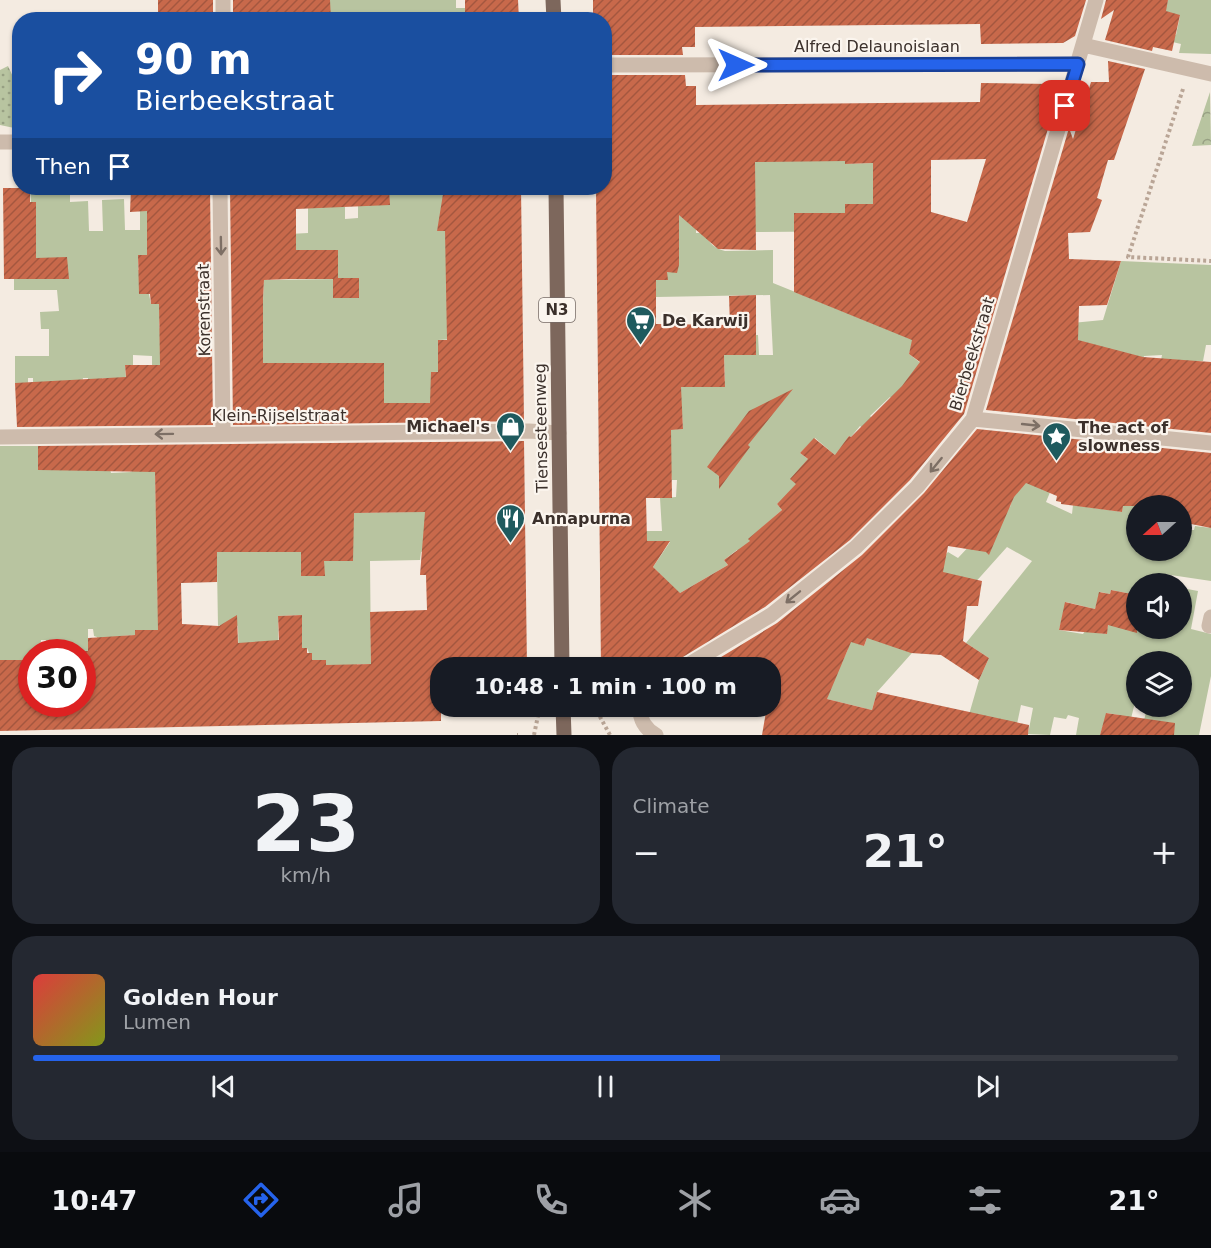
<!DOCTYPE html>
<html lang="en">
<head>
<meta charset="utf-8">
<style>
	:root { --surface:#171b24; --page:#242831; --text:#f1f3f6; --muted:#9ea1a6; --line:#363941; --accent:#2563eb }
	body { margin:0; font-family:"DejaVu Sans",sans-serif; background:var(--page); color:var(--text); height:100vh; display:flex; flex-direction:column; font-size:22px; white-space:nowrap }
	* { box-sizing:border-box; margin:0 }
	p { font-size:20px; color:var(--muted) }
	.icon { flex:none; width:33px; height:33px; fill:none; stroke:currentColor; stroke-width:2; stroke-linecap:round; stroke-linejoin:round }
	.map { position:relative; height:735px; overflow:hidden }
	.side { display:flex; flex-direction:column; gap:12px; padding:12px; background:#0d0f14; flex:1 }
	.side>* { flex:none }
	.top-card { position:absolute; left:12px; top:12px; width:600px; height:183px; border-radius:24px; box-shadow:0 2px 4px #0004; background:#1a4fa0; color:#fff; overflow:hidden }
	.needle { width:39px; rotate:249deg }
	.tools { position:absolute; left:1126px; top:495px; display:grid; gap:12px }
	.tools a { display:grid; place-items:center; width:66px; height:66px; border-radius:50%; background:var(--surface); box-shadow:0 2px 4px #0004; font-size:30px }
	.speed { position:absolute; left:18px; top:639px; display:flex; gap:12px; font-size:30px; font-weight:700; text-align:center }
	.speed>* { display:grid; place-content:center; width:78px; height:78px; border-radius:50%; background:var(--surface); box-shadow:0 2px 4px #0004; line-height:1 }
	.speed .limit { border:9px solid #d22; background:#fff; color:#111 }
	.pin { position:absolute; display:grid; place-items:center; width:51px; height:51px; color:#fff; margin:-26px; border-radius:12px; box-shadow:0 3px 9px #0006 }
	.me { position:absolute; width:66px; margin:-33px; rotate:90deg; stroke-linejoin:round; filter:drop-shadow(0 0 4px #0008) }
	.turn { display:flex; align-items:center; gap:21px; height:126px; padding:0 24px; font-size:27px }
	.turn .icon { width:78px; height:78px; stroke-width:2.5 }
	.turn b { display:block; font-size:42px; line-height:51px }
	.then { display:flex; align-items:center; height:57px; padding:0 24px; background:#0003; gap:12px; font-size:22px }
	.big { font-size:45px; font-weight:600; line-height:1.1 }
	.side .widget { flex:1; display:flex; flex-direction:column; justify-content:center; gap:9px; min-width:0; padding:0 21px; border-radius:24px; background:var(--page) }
	.side .dial { align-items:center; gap:0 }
	.dial b { font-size:78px; line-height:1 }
	.song { display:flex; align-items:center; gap:18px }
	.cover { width:72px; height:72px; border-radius:9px; background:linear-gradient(135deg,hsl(0 70% 55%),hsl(70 70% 35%)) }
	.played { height:6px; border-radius:3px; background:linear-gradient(90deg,var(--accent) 60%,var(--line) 60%) }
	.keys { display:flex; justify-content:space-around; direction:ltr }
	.heat { display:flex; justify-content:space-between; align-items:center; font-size:33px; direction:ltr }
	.side .tiles { flex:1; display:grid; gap:12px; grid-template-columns:1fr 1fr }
	.widget:last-child { grid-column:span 2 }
	.trip { position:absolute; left:430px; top:657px; width:351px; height:60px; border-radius:24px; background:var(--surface); box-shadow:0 2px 4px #0004; font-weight:600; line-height:60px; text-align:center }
	.tabs { display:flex; height:96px; justify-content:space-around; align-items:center; background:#090b0e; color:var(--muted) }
	.tabs .icon { width:42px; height:42px }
	.tabs .current { color:var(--accent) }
	.tabs b { font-size:27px; color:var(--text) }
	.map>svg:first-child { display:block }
	.grass { fill:url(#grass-dots) }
	.park { fill:url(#park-crowns) }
	.garden { fill:#b8c4a0; fill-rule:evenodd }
	.building { fill:url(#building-hatch); fill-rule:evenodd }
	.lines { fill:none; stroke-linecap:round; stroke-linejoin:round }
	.path { stroke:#b9a596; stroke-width:4; stroke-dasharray:3 3; stroke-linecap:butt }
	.minor { stroke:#cdbbac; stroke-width:15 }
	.major { stroke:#7d675c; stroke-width:15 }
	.oneway { stroke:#7d6f65 }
	.route-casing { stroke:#184099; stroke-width:15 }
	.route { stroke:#2563eb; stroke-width:10 }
	.labels { text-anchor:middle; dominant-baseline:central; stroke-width:4.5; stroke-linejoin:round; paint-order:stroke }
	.shield { fill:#fbf5ee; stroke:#756b66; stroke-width:1.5 }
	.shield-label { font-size:15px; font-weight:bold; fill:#3b302b }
	.street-label { font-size:16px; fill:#3b302b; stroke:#fbf5ee }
	.poi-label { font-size:16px; font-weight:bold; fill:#3b302b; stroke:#fbf5ee; text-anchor:start }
</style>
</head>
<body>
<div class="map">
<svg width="1211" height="735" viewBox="0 0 1211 735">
	<defs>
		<pattern id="grass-dots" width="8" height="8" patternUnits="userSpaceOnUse" patternTransform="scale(1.5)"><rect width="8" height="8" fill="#b8c4a0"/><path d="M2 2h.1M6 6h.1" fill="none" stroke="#97a083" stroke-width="1.8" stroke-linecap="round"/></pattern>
		<pattern id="park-crowns" width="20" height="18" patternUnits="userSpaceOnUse" patternTransform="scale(1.5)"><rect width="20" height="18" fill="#b8c4a0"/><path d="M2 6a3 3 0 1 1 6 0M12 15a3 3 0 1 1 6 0" fill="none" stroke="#97a083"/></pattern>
		<pattern id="building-hatch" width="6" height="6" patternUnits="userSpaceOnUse" patternTransform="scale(1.5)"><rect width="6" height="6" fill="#c8694b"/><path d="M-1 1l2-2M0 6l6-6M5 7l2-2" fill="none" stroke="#a4573f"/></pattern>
	</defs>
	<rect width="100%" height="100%" fill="#f4ebe1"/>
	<path class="grass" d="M8,66L14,79L19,81V129L0,125V70Z"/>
	<path class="park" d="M1210,92L1211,145L1192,146Z"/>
	<path class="garden" d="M285,0H456V8H465V19L282,20Z
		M1168,0H1211V54L1179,53L1181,44L1160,39L1161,31L1176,35L1180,16L1165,11Z
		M845,152V164L873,163L874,231L755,232V162Z
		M30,188H70V202L88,201L89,231H103L102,200L124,199L125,230H140V205H163L147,255L138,256V270H144L151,304H161L159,327L175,355L152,370V356L133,355V365H125L126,379L102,378V385H88V378H83L82,384L33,382V378H28V383H15V356H49V329H41L40,312L59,311L57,290H14V279H36Z
		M358,188H367V192H388V188H427V192L447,191L437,231H458L455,339L438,340V362L482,371L431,372V403L416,422V403H384V363H260L264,280L338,279V250L276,264L289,234L308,233V206L345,207V219L358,218ZM346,278H358L359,298H333V283H346Z
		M696,202V233H706C707,243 716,249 725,251L773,250V283L889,330L924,299L909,354L927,368L893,400L890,397L870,416L872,418L864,429L860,426L851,437L849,436L836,456L815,438L800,453L818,467L777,504L782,510L749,539L757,553L737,550L724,560L728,565L668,600L664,578L653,567L670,542L646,541V531H662L660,498L676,497L677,480H672L663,430L683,429L682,412L661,387H715L716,381H725L724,356L708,336L758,335L759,355H773L770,295L656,297V280H667V272L679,264V253L664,203Z
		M1121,261L1211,265V345H1206L1203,361H1194L1191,375L1159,371L1162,355L1144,356L1143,360L1054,356L1072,323L1103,320Z
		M0,446H38V469H110L111,473L132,472L133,467L155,466L159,657L135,635L122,636L123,675L97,651V637L94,636L93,629H88V651L46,652V640H41L40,652H32L31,660H0Z
		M1021,471L1053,485L1046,502L1072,514L1073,505L1122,512L1123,503L1137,506V550H1182V517L1187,518L1186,530H1194L1195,526L1211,528V581L1164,574L1162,583L1137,584V595L1111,590L1110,594L1100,592L1095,609L1066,602L1059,630L1083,634L1085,631L1106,634L1111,614L1137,628H1182V588L1198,591L1191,629L1211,634V676L1199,735H1141L1147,707L1182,706V662H1137V694L1127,735H1115L1119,715L1107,713L1100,735H1076L1079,718L1068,715L1066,719L1054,717L1050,735L1028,734L1033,708L1021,705L1017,724L968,718L979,680L989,658L966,643L1032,561L1007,547L877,692L872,710L827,699L833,660L842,663L848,649L847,639L864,646L867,638L948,552L958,558L1007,506L1010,507Z
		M446,491L424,551L421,552L420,560L370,561L371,664H357V668L326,667L312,660L307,648H302V615L278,616L279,666L239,676L238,626L229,622L218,626L216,509L301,535V576H324V535L344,513L417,512Z"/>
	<path class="building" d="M158,0H213V20H158Z
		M233,0H330L331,20H233Z
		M465,0H518L519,20H465Z
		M593,0H1086L1075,36L1063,43L981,44L980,24L695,27V47H682L683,55H604V20H593Z
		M1106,0H1168L1166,11L1180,15L1172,51L1153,47L1152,51L1105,40L1114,10L1101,19Z
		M1108,61L1145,69L1114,160H1108L1097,198L1102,200L1090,232L1068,233L1069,259L1121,261L1107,305L1079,306L1078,340L1143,357L1211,362V433L986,410L1069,128L1073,139L1091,82H1109Z
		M604,75H685L686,86H696V105L980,102L981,83L1051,84L1057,98L964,414L910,480L850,540L765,607L678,660L673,668H601L596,188H604ZM986,159L967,222L931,212V160ZM845,161V164L873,163V204H845V213H794V292L912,340L909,354L920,362L902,386L851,437L849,436L835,455L814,438L800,453L808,459L790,479L796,484L777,504L782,510L748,539L750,541L724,560L728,565L680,593L653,567L670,541H647L646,498H672L671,430L683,429L681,387H725L724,355H756V295L729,296L730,325L656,324V280H668L667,272L677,273L679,265V215L718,249L756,250L755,162Z
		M3,188H30V202H36V258L67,257L69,279H4Z
		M131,188H210L213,425L17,427L15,383L126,377L125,365H160L159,304H151L150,294H139L138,255H147V211L130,212Z
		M230,188H389L390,205L296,209V250H338V278H359V298H333V279H289L264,280L263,299V363H384V403H430L431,372H438V340H447L445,231H437L444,188H521L524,421L233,425Z
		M793,389L748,445L750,447L719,489V476L707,467L749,411Z
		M977,429L1211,453V528L1186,523L1187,518L1182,517V506H1123L1122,512L1061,504V502L1056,501L1057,496L1026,483L1014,497L989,555L986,552L948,546L943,572L982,581L978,606H967L963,641L989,658L979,680L941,655L911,653L867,638L864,646L851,642L827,699L872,710L877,692L1029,725L1028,735H762L767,706H771V668H703L777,623L862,555L924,493Z
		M524,441L527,668H441V721L0,731V660H32V704H82V651H88V638L135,635V630H158L155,472L38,470V446ZM425,512L420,575H426L427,610L370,612L371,664L326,665V660H312V653H307V648H302V615L278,616L279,640L238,643L237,615L219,626L182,624L181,583L217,582V552H301V576H325L324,561H353L354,513Z
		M1111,590L1137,595V633L1108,625L1107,634L1059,630L1065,602L1095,609L1099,592L1110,594Z
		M1106,713L1175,723L1174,735H1100Z"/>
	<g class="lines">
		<path class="path" d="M1183,89L1128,257L1211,261
			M594,706L610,735
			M517,735H518
			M534,735L540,706"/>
		<path class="minor" d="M223,20V0
			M1083,45L1211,74
			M604,65L1078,64
			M0,142H20
			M220,188L223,433
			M973,419L1211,443
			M0,437L529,431L559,433
			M1209,626L1211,617
			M683,668L771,615L856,547L917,487L973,419L1096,0
			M640,706C639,719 645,729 656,735"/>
		<path class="major" d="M553,0L554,20
			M556,188L562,668
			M563,706L564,735"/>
	</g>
	<defs><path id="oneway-shaft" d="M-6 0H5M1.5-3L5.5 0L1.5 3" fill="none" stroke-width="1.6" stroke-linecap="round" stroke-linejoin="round" transform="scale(1.5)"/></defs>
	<g class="oneway">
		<use href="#oneway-shaft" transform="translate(221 246) rotate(89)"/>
		<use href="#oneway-shaft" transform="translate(1031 425) rotate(6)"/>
		<use href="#oneway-shaft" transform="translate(164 434) rotate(179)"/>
		<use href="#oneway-shaft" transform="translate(936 465) rotate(129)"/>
		<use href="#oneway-shaft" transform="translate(793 597) rotate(141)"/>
	</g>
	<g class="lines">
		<defs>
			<path id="route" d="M736,65L1078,64L1065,106"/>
		</defs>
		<use href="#route" class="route-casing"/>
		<use href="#route" class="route"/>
	</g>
	<defs>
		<symbol id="supermarket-pin" viewBox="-11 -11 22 30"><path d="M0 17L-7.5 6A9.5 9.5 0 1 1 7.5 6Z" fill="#1f5a5e" stroke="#fbf5ee"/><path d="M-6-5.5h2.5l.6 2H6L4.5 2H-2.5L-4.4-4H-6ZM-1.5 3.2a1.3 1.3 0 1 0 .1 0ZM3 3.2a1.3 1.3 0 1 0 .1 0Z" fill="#fff"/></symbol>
		<symbol id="shop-pin" viewBox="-11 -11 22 30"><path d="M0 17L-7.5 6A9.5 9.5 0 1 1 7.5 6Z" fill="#1f5a5e" stroke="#fbf5ee"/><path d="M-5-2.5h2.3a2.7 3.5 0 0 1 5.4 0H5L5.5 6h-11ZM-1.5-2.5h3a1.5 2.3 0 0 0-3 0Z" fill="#fff"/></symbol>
		<symbol id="sight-pin" viewBox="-11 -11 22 30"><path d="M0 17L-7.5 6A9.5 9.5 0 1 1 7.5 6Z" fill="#1f5a5e" stroke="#fbf5ee"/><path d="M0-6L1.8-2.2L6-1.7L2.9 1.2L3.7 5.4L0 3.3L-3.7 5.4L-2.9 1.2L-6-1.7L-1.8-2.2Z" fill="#fff"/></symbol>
		<symbol id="restaurant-pin" viewBox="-11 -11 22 30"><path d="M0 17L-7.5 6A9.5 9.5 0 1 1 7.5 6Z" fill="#1f5a5e" stroke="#fbf5ee"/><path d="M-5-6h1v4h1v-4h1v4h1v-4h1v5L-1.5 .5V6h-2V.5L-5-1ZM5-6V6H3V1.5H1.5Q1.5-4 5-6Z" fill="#fff"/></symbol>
	</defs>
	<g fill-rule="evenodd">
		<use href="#supermarket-pin" x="624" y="304" width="33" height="45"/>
		<use href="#shop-pin" x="494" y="410" width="33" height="45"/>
		<use href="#sight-pin" x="1040" y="420" width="33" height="45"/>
		<use href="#restaurant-pin" x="494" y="502" width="33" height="45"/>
	</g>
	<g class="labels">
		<rect class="shield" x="539" y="298" width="36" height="24" rx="4.5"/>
		<g class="shield-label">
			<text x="557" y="310">N3</text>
		</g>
		<g class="street-label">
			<text x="877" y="46">Alfred Delaunoislaan</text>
			<text transform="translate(204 310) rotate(-91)">Korenstraat</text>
			<text transform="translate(972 354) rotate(-73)">Bierbeekstraat</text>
			<text x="279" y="415">Klein-Rijselstraat</text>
			<text transform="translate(541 428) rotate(-91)">Tiensesteenweg</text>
		</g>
		<g class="poi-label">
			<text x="662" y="320">De Karwij</text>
			<text x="490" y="426" text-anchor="end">Michael's</text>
			<text x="1078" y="427">The act of<tspan x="1078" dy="18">slowness</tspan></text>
			<text x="532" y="518">Annapurna</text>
		</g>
	</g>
</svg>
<div class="tools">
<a><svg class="needle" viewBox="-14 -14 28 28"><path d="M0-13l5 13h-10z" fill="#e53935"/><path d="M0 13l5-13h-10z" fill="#9ea1a6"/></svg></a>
<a><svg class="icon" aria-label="sound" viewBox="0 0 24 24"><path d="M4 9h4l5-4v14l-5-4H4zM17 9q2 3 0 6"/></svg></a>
<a><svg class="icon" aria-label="layers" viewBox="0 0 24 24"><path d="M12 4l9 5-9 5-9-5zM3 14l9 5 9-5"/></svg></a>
</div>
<div class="speed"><div class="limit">30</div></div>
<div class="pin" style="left:1065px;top:106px;background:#d93025"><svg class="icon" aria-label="arrive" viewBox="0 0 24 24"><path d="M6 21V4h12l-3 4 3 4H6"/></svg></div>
<svg class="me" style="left:736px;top:65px" viewBox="-20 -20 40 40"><path d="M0-17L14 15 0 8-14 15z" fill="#2563eb" stroke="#fff" stroke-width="4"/></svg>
<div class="trip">10:48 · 1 min · 100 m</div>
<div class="top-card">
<div class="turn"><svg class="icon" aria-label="right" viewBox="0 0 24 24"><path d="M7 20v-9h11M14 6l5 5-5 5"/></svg><div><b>90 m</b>Bierbeekstraat</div></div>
<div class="then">Then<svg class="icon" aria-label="arrive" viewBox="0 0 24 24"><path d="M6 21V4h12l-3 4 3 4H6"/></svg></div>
</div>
</div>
<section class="side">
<div class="tiles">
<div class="widget dial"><b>23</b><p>km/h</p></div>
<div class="widget"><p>Climate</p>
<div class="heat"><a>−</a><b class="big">21°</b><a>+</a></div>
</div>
<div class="widget">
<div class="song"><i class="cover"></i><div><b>Golden Hour</b><p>Lumen</p></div></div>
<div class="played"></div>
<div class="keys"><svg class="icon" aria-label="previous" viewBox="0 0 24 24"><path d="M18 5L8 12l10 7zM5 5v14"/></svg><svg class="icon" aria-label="pause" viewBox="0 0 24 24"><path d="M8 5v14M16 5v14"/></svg><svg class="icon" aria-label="next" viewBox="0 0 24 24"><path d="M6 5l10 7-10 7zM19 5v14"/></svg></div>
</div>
</div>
</section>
<nav class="tabs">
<b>10:47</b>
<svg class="icon current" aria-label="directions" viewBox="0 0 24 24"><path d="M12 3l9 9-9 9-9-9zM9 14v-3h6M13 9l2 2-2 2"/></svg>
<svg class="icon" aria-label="music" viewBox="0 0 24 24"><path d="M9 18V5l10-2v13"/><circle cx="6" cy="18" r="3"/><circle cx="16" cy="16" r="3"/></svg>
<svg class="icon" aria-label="phone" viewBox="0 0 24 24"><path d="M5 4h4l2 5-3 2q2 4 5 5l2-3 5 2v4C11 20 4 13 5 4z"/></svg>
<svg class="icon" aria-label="climate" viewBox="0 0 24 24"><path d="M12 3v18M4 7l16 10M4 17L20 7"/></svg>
<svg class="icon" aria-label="car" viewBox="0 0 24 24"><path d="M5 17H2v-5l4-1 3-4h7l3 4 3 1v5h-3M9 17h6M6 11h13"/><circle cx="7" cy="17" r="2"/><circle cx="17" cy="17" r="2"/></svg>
<svg class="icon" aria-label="filters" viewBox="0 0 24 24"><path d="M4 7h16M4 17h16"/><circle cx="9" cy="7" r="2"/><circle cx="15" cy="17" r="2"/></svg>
<b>21°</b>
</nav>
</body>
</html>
